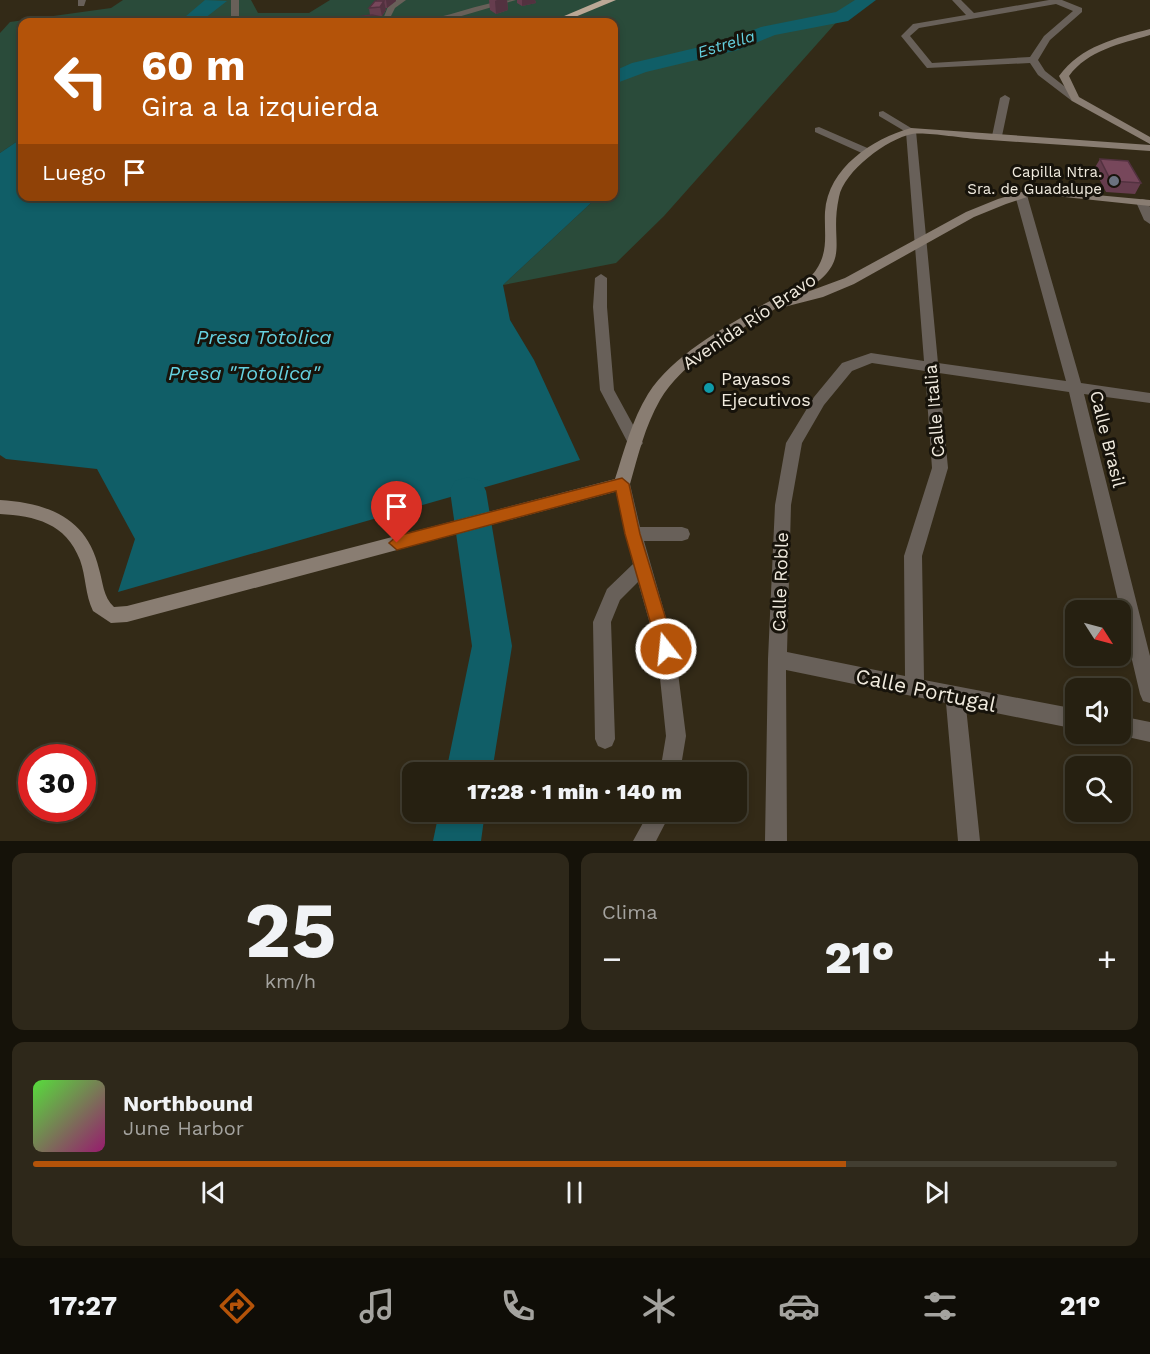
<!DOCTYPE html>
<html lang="es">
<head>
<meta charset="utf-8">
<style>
	:root { --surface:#262011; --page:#2e281a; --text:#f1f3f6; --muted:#a4a39f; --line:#423e31; --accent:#b45309 }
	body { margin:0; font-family:"Work Sans",sans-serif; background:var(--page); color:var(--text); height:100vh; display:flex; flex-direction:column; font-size:22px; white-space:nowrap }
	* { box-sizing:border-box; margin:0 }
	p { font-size:20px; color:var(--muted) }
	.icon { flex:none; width:33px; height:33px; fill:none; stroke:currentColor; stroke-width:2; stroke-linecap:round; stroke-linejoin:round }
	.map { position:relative; height:841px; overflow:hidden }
	.details { display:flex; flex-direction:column; gap:12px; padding:12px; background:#151209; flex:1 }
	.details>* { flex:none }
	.top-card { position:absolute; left:18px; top:18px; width:600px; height:183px; border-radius:12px; box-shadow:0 3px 9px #0003,0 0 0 2px var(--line); background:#b45309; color:#fff; overflow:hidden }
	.needle { width:39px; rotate:126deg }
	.controls { position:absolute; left:1065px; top:600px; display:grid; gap:12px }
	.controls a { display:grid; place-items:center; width:66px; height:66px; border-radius:12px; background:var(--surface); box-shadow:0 3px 9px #0003,0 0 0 2px var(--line); font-size:30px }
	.speed { position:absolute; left:18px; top:744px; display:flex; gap:12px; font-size:30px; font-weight:700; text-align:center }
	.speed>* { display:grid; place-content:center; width:78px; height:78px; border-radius:50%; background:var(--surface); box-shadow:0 3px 9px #0003,0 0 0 2px var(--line); line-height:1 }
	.speed .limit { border:9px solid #d22; background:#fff; color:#111 }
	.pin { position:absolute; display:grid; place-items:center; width:51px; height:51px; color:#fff; margin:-62px -26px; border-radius:50% 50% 50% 0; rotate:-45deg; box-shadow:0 0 6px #0007 }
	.pin .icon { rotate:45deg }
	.me { position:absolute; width:66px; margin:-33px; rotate:344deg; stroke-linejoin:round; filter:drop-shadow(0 0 4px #0008) }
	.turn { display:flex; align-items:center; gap:21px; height:126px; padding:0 24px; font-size:27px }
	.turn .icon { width:78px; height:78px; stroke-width:2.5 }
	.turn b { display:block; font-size:42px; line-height:51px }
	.then { display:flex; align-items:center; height:57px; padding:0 24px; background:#0003; gap:12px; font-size:22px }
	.big { font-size:45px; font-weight:800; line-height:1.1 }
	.details .tile { flex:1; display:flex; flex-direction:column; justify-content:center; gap:9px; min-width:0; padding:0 21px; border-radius:12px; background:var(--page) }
	.details .dial { align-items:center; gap:0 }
	.dial b { font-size:78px; line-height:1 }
	.song { display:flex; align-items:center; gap:18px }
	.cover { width:72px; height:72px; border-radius:9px; background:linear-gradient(135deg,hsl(110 70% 55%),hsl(320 70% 35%)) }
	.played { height:6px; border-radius:3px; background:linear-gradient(90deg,var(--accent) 75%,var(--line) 75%) }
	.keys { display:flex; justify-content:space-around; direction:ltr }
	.heat { display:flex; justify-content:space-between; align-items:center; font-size:33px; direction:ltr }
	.details .tiles { flex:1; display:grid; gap:12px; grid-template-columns:1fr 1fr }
	.tile:last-child { grid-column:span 2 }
	.trip { position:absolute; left:402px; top:762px; width:345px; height:60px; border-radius:12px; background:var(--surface); box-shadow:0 3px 9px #0003,0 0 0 2px var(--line); font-weight:800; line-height:60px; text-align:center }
	.tabs { display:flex; height:96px; justify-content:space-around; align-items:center; background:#0f0d07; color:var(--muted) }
	.tabs .icon { width:42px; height:42px }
	.tabs .on { color:var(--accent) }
	.tabs b { font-size:27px; color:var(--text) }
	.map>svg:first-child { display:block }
	.green { fill:#2a4b3a }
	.water { fill:#105e67 }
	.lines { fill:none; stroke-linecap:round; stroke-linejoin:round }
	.river { fill:#105e67; fill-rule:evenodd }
	.street { fill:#686059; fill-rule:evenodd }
	.secondary { fill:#897d72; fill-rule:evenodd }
	.highway { fill:#bba896; fill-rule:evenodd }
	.wall { fill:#663d4e }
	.shaded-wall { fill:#533240 }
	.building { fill:#77475b; stroke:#533240; stroke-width:1.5 }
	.route { fill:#b45309; stroke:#753606; stroke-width:1.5 }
	.worship-dot { fill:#6b7280; stroke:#17130b; stroke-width:2 }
	.culture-dot { fill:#0f9aa8; stroke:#17130b; stroke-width:2 }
	.labels { text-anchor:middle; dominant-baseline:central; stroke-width:6; stroke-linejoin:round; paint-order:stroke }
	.far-poi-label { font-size:15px; fill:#f1ebdf; stroke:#17130b; text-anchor:end }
	.far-water-label { font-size:16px; font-style:italic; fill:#65d1e0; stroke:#17130b }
	.street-label { font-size:18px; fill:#f1ebdf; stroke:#17130b }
	.poi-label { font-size:18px; fill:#f1ebdf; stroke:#17130b; text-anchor:start }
	.water-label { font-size:20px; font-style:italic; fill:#65d1e0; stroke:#17130b }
	.near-street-label { font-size:21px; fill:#f1ebdf; stroke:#17130b }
</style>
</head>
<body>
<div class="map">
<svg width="1150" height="841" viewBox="0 0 1150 841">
	<rect width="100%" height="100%" fill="#332a17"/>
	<path class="green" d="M123,0H251L258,13H309L330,0H867L841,17L664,216L616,263L503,285L591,203L593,197L614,196V22H22V138L0,153V33L10,22L111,8Z"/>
	<path class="water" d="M22,138V196L593,197L591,203L503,285L510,320L534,360L580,460L118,592L135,539L97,469L6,459L0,455V153Z"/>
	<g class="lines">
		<path class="river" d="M205,0L227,1L200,22H179Z
			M855,0H876L848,21L775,35L738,50L646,72L614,84V71L632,63L725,41L761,27L836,12Z
			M468,477L481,481L486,491L512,646L492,772H446L472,646L450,491L455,481Z
			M439,812H485L481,841H433Z"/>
		<path class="street" d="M78,0H86L84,6H78Z
			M231,0H239V22H231Z
			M396,0H406L395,8L391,16C432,30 475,0 516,0L441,22H393L383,19L389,4Z
			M952,0H961L974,13L1049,0H1062L1082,8V12L1050,40L1038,60L1045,71L1078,97V101H1072L1038,75L1030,63L927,68L901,36L913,24L966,15ZM1056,4L1073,11L1044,36L1030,57L932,63L910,36L919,28Z
			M1005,95L1010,98L1002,136L997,139L992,136L1000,98Z
			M883,111L916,131L938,363L1066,381L1015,195L1021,192L1027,195L1081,383L1150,393V403L1084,394L1150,656V703L1143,701L1140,694L1069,392L939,373L948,468L922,556L924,680L1076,709V729L966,707L980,841H958L946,703L786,670L787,841H765L768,659L775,505L786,443L814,397L842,363L871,353L924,361L906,132L879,116V112ZM872,363L925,371L932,468L904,556L905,676L787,652L791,505L802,443L824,405L852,371Z
			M819,127L872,150L873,152L864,154L815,132V128Z
			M1142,199L1146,200L1150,207V224L1144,220L1136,202Z
			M601,274L607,278V307L614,390L643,443L640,447H630L600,390L593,307L595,278Z
			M622,478L628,479L630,484L640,527H682L688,529L690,534L688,539L682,541H644L675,649L686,736L680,772H660L666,736L657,649L638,582L620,600L611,622L615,739L612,746L605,749L598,746L595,739L593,622L607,589L633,564L614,484L616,479Z
			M1120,716L1150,722V742L1114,734H1120Z
			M649,812H671L656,841H633Z"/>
		<path class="secondary" d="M1150,29V35C1120,44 1088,50 1069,76L1079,97L1150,137V144L1072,101L1059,76C1081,46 1116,38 1150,29Z
			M911,128L1150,145V151C1092,147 1034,143 976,139C960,138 927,132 912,134C887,139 844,171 839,197C828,247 856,260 799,295L845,278L966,212L998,199L1032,189L1150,200V206L1036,194L1006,204L974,217L854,284L823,297L784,307L780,306C739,331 685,358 660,400C645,426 638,456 630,484L628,489L622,490L127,622L111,623L93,611C85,595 86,576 80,560C66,523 35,516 0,514V500C47,503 87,517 99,569C103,582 103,597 114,607L127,606L615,479C624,451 632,420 648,394C673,355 721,330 759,307C775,298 807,284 816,270C829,251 824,233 825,212C828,168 872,139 911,128Z"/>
		<path class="highway" d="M602,0H616L563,22H550Z"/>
	</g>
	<path class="wall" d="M377,0H396V1L387,8H385L386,10L382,16H379L386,22H358L357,17L370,15L369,8L377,1Z
		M489,0H507L508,10L496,14L490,10Z
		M517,0H535L536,3L522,6L517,3Z
		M1100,159L1141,183L1135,194L1106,192L1094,169Z"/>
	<path class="shaded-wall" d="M386,0H396V1L387,8Z
		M497,0H507L508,10L496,14L495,1Z
		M522,0H535L536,3L522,6Z
		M384,1L386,10L382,16L380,7Z
		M386,18V22H381L380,21Z"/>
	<path class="building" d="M375,1H384L380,7L369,8Z
		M372,15L386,18L380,21L357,17Z
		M1100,159L1128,161L1141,183L1111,181Z"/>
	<path class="route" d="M622,478L629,484L640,534L675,649L672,655L666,657L660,655L658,649L625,534L616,491L397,550L389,543L397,536Z"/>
	<circle class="worship-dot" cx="1114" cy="181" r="6"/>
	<circle class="culture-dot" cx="709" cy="388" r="6"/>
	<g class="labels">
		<g class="far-poi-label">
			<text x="1102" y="172">Capilla Ntra.<tspan x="1102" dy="17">Sra. de Guadalupe</tspan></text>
		</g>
		<g class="far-water-label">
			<text transform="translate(726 44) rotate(-17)">Estrella</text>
		</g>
		<g class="street-label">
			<text transform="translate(749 321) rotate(-34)">Avenida Río Bravo</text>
			<text transform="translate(934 411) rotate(-95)">Calle Italia</text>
			<text transform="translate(1108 439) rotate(76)">Calle Brasil</text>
			<text transform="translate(780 582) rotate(-88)">Calle Roble</text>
		</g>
		<g class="poi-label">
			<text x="721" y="378">Payasos<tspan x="721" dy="21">Ejecutivos</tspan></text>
		</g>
		<g class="water-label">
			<text x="264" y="337">Presa Totolica</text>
			<text x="244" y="373">Presa "Totolica"</text>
		</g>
		<g class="near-street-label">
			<text transform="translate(926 690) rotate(12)">Calle Portugal</text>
		</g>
	</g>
</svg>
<div class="controls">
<a><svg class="needle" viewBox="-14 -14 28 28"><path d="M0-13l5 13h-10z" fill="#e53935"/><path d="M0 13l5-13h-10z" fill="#a4a39f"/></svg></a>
<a><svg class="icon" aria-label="sound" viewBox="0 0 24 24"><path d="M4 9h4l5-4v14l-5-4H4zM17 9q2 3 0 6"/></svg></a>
<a><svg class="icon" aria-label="search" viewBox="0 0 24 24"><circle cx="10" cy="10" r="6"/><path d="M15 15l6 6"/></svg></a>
</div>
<div class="speed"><div class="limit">30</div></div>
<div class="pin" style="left:397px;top:543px;background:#d93025"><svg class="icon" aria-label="arrive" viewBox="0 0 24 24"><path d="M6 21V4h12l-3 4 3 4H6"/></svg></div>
<svg class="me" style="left:666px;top:649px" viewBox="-20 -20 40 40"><circle r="17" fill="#b45309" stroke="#fff" stroke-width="3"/><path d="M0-11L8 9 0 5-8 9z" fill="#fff"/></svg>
<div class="trip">17:28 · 1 min · 140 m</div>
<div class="top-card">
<div class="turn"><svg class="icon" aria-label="left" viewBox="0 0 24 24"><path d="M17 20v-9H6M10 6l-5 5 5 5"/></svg><div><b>60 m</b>Gira a la izquierda</div></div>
<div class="then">Luego<svg class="icon" aria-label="arrive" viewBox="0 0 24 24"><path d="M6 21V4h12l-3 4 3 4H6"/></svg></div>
</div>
</div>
<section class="details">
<div class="tiles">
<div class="tile dial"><b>25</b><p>km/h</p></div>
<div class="tile"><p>Clima</p>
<div class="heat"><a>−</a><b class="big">21°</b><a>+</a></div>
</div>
<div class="tile">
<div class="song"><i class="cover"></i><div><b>Northbound</b><p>June Harbor</p></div></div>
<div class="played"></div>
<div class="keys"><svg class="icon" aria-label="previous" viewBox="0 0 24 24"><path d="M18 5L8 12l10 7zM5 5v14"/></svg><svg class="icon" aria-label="pause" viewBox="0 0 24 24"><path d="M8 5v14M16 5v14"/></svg><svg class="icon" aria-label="next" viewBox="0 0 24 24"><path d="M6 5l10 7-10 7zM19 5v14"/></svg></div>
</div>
</div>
</section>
<nav class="tabs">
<b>17:27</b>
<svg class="icon on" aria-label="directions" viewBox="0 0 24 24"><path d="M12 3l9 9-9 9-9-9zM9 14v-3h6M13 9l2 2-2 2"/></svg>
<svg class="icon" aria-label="music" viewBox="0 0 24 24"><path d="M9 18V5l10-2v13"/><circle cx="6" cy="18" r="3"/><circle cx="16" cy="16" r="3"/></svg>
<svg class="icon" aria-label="phone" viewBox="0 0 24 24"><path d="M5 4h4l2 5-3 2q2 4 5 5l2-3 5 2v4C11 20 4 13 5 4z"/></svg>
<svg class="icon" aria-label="climate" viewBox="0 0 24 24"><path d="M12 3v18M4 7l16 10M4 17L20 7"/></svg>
<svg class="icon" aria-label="car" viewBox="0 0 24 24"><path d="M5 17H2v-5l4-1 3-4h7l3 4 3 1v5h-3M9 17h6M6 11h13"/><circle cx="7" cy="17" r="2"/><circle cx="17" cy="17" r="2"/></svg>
<svg class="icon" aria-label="filters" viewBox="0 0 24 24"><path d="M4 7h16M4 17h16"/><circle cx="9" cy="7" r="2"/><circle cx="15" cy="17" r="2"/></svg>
<b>21°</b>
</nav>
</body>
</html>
